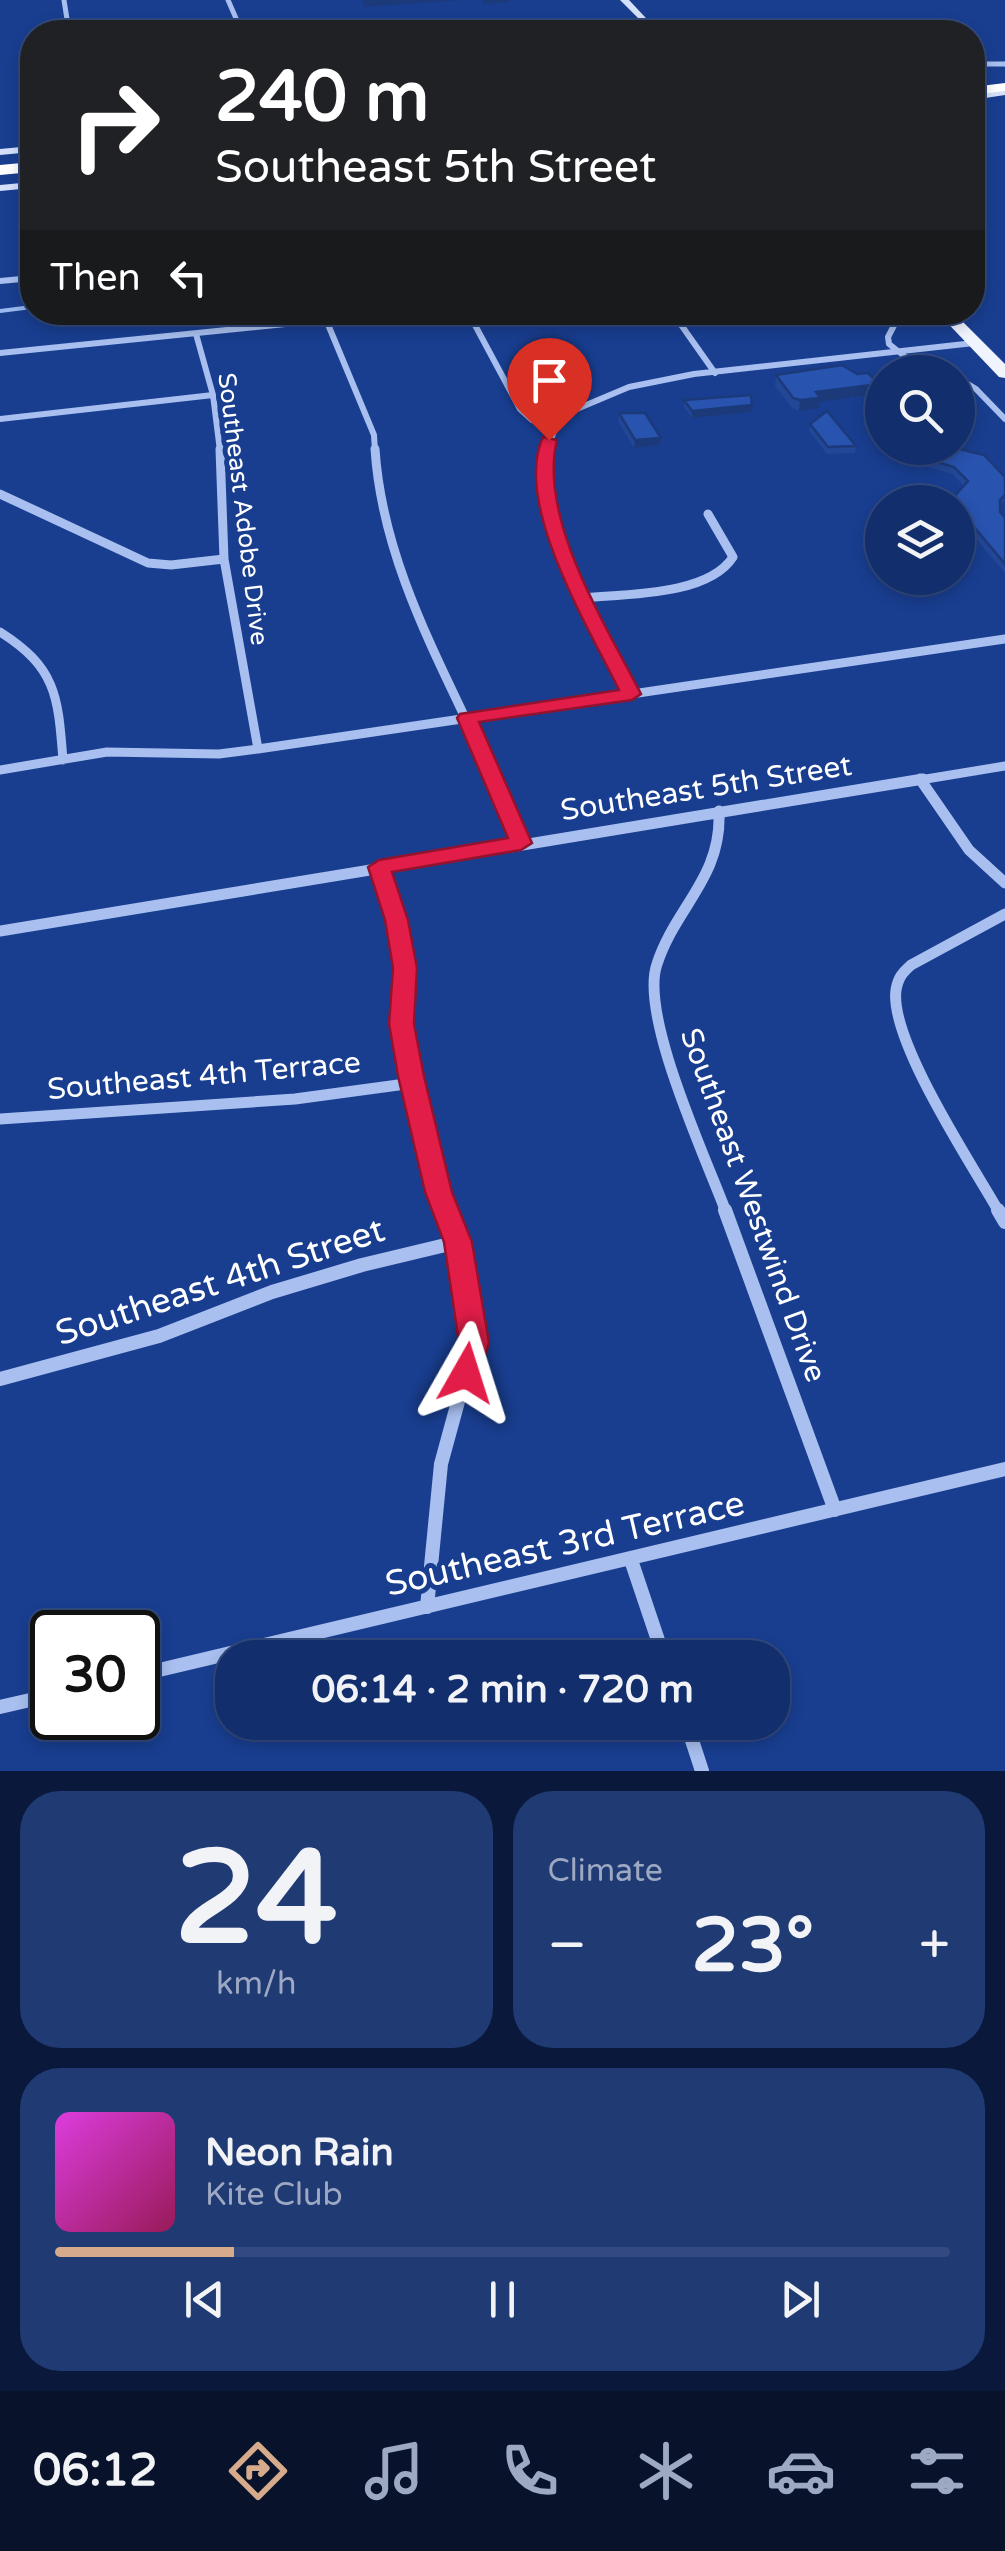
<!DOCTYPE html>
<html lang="en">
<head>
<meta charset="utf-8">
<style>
	:root { --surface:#132e6c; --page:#203a74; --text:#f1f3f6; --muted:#9da8c2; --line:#324a7f; --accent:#d6ab8b }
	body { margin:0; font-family:"Varela Round",sans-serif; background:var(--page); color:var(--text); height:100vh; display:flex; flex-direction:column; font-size:38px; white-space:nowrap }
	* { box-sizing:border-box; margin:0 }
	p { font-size:32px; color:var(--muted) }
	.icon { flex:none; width:55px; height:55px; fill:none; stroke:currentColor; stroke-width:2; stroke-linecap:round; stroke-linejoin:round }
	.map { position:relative; height:1771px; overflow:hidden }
	.side { display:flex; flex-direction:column; gap:20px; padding:20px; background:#0a193b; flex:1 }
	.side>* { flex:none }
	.banner { position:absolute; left:20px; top:20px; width:965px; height:305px; border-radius:40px; box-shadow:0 5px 15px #0003,0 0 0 2px var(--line); background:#202124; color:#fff; overflow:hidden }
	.buttons { position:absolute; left:865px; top:355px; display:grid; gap:20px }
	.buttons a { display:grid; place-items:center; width:110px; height:110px; border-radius:50%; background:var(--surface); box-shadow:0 5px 15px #0003,0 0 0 2px var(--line); font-size:50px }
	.speed { position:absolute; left:30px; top:1610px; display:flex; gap:20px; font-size:50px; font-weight:700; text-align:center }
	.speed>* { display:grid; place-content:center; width:130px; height:130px; border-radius:50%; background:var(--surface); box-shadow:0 5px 15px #0003,0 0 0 2px var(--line); line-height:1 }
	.speed .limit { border:5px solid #111; border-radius:15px; background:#fff; color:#111 }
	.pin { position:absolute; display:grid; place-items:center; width:85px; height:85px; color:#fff; margin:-102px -42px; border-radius:50% 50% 50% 0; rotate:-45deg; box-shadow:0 0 10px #0007 }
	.pin .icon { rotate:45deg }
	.me { position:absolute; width:110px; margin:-55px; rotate:6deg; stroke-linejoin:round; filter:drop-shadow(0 0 8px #0008) }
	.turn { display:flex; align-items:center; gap:35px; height:210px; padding:0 30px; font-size:45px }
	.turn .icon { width:130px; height:130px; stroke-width:2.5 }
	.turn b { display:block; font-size:70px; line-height:85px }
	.then { display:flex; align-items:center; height:95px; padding:0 30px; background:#0003; gap:20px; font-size:38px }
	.big { font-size:75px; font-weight:700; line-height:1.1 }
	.side .card { flex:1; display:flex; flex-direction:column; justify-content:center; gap:15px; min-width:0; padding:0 35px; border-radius:40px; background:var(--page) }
	.side .dial { align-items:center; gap:0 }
	.dial b { font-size:130px; line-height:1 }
	.song { display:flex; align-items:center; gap:30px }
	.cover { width:120px; height:120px; border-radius:15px; background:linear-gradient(135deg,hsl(300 70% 55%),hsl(330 70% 35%)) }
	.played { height:10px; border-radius:5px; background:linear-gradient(90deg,var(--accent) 20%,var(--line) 20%) }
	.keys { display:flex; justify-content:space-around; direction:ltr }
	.heat { display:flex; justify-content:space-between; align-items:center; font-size:55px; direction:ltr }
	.side .tiles { flex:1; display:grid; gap:20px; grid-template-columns:1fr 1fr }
	.card:last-child { grid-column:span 2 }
	.trip { position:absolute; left:215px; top:1640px; width:575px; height:100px; border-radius:40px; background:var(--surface); box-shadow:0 5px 15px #0003,0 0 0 2px var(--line); font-weight:700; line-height:100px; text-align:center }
	.dock { display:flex; height:160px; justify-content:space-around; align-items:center; background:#08122b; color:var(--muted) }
	.dock .icon { width:70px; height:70px }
	.dock .active { color:var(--accent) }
	.dock b { font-size:45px; color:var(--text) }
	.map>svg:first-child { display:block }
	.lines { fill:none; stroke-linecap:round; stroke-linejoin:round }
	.stream { stroke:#9ab8f1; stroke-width:4 }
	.street-far4 { stroke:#a8bfef; stroke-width:5 }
	.street-far3 { stroke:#a8bfef; stroke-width:6 }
	.street-far2 { stroke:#a8bfef; stroke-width:9 }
	.street-far1 { stroke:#a8bfef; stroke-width:11 }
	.street { stroke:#a8bfef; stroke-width:14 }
	.secondary { fill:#d5e1fb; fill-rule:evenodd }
	.primary { fill:#f0f4ff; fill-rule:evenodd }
	.highway { fill:#fff; fill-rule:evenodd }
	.wall { fill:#224796 }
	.shaded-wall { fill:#1c3a7a }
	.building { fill:#2853af; stroke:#1c3a7a; stroke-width:2.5 }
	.route { fill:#e11d48; stroke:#92132f; stroke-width:2.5 }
	.labels { text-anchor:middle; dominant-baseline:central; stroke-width:10; stroke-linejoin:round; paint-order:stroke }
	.far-street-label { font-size:25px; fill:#fff; stroke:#193e90 }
	.street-label { font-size:30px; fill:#fff; stroke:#193e90 }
	.near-street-label { font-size:35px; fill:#fff; stroke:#193e90 }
</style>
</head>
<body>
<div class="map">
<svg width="1005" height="1771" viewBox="0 0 1005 1771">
	<rect width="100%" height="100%" fill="#193e90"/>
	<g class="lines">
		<path class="stream" d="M0,311L32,307"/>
		<path class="street-far4" d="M64,0L69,32
			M228,0L242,32
			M972,64H1005"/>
		<path class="street-far3" d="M0,281L32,278
			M468,312L520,409L532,420L555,429
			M672,312L715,373
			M901,312L888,337L889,344L913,363L942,372
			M327,322L374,435L375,451
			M196,334L213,395L220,451
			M0,353L403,312
			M958,378L976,389L1005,419
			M0,419L213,395
			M546,451L555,429L572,411L629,387L694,374L974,343"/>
		<path class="street-far2" d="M220,449L224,559L258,749
			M375,449C383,570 447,673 495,782
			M546,449C528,520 599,631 631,694
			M0,494L148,563L171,565L224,559
			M582,598C625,594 708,596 733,557L708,514
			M0,632C57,668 58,697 63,760
			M0,770L107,752L219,754L258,749L1005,639
			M908,782L1005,766"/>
		<path class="street-far1" d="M494,779L521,843
			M920,779L969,850L1005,883
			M719,811C722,878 676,906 657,964C639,1015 706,1158 726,1212
			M379,867L396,921L405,968L402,1024L411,1077L447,1212
			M0,931L923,779
			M0,1119L295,1099L413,1083
			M999,1212C973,1166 889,1040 896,990C898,978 902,973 911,965L1005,914"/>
		<path class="street" d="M725,1210L835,1510
			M998,1210L1005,1222
			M0,1379L159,1336L272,1292L362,1265L458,1242
			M631,1560L664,1658
			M427,1607L441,1464L474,1343L458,1242L446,1210
			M138,1675L1005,1469
			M0,1707L52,1695
			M686,1722L702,1771"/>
		<path class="secondary" d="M620,0H629L659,32H595L599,29L646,26Z
			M1005,89V95L972,100V94Z
			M32,146V152L0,155V149Z
			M32,182V188L0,191V185Z"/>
		<path class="primary" d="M937,312H953L1005,364V378L999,377Z"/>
		<path class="highway" d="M1005,83V91L972,95V87Z
			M32,162V172L0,175V165Z"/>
	</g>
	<path class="wall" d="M32,202V236H31L26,204Z
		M857,374L877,394L820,402L819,408L799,411L792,408L775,386L776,375Z
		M882,399V447L863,424L865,417Z
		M684,400L751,412L692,418L684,407Z
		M619,413L661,438L660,445L634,448L618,421Z
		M810,424L856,446L855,453L827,454L809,431Z
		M883,448H955L1005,500L1000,506V512L1005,517V573L958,517V502H951L964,486L952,474L890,456Z"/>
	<path class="shaded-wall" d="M363,0H462L363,7Z
		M483,0H509V2L483,4Z
		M827,312H861V314L826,318Z
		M879,384L877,394L820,402L819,408L799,411L800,400L816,392Z
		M752,405L751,412L692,418V411Z
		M661,438L660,445L634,448L635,440Z"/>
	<path class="building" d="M32,202V217H28L26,204Z
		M842,365L857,374L868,373L879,384L816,392L820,398L800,400L793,398L776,375Z
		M751,395L752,405L692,411L684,400Z
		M882,399V439L865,417Z
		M827,411L856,446L828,447L810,424Z
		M619,413H645L661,438L635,440Z
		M890,448H955L984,455L1005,477V495L1000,500V512L1005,517V564L958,508V502H953L951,500L968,481L954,467Z"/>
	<path class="route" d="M543,437L557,440C538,519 606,625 641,694L632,700L479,722L532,843L521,850L392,872L408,920L417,968L414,1024L424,1076L452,1192L472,1242L489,1343L476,1383L466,1386L455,1383L451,1373L459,1343L444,1242L425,1192L398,1076L389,1024L393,968L385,920L368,867L379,860L508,838L457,718L460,714L619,690C590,630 512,503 543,437Z"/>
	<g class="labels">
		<g class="far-street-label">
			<text transform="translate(243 509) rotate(83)">Southeast Adobe Drive</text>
		</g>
		<g class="street-label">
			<text transform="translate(706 788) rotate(-9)">Southeast 5th Street</text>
			<text transform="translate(204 1076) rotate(-5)">Southeast 4th Terrace</text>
			<text transform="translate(753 1205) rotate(70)">Southeast Westwind Drive</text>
		</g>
		<g class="near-street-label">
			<text transform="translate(220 1282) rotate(-18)">Southeast 4th Street</text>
			<text transform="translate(565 1544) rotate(-13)">Southeast 3rd Terrace</text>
		</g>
	</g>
</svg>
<div class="buttons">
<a><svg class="icon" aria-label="search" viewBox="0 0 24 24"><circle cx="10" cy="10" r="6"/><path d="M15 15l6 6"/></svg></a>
<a><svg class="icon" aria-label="layers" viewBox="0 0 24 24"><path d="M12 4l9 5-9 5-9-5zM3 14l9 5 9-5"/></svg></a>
</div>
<div class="speed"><div class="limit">30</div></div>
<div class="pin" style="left:549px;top:440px;background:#d93025"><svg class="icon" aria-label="arrive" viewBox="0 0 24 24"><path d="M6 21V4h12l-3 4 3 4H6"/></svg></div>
<svg class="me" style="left:466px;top:1373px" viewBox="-20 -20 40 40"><path d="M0-17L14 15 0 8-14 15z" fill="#e11d48" stroke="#fff" stroke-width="4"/></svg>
<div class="trip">06:14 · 2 min · 720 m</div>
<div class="banner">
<div class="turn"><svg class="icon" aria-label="right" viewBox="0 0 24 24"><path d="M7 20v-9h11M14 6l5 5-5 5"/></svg><div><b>240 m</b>Southeast 5th Street</div></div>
<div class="then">Then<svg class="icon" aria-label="left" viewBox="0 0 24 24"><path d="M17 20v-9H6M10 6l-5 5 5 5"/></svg></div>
</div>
</div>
<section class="side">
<div class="tiles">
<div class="card dial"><b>24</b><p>km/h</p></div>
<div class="card"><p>Climate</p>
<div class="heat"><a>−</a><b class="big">23°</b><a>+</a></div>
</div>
<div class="card">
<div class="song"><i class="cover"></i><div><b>Neon Rain</b><p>Kite Club</p></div></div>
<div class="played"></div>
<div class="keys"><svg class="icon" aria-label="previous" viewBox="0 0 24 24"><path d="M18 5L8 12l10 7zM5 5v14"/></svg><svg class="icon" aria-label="pause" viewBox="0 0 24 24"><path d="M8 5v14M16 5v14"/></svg><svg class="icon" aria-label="next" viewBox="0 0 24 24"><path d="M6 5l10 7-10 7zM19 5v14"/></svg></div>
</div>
</div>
</section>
<nav class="dock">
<b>06:12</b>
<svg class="icon active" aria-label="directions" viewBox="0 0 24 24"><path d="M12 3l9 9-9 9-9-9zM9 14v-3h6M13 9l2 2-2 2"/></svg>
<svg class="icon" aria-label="music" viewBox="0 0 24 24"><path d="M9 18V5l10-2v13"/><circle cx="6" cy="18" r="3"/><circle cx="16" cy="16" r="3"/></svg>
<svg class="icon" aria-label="phone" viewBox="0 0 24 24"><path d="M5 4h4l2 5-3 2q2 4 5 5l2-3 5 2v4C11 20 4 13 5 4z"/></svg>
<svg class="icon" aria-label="climate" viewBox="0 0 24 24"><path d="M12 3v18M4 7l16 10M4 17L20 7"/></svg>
<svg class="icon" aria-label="car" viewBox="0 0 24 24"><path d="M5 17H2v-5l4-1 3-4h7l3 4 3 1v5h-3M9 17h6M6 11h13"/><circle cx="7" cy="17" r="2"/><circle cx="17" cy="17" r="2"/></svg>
<svg class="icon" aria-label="filters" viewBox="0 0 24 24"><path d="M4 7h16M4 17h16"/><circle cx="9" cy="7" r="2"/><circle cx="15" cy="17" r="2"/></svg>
</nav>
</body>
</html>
